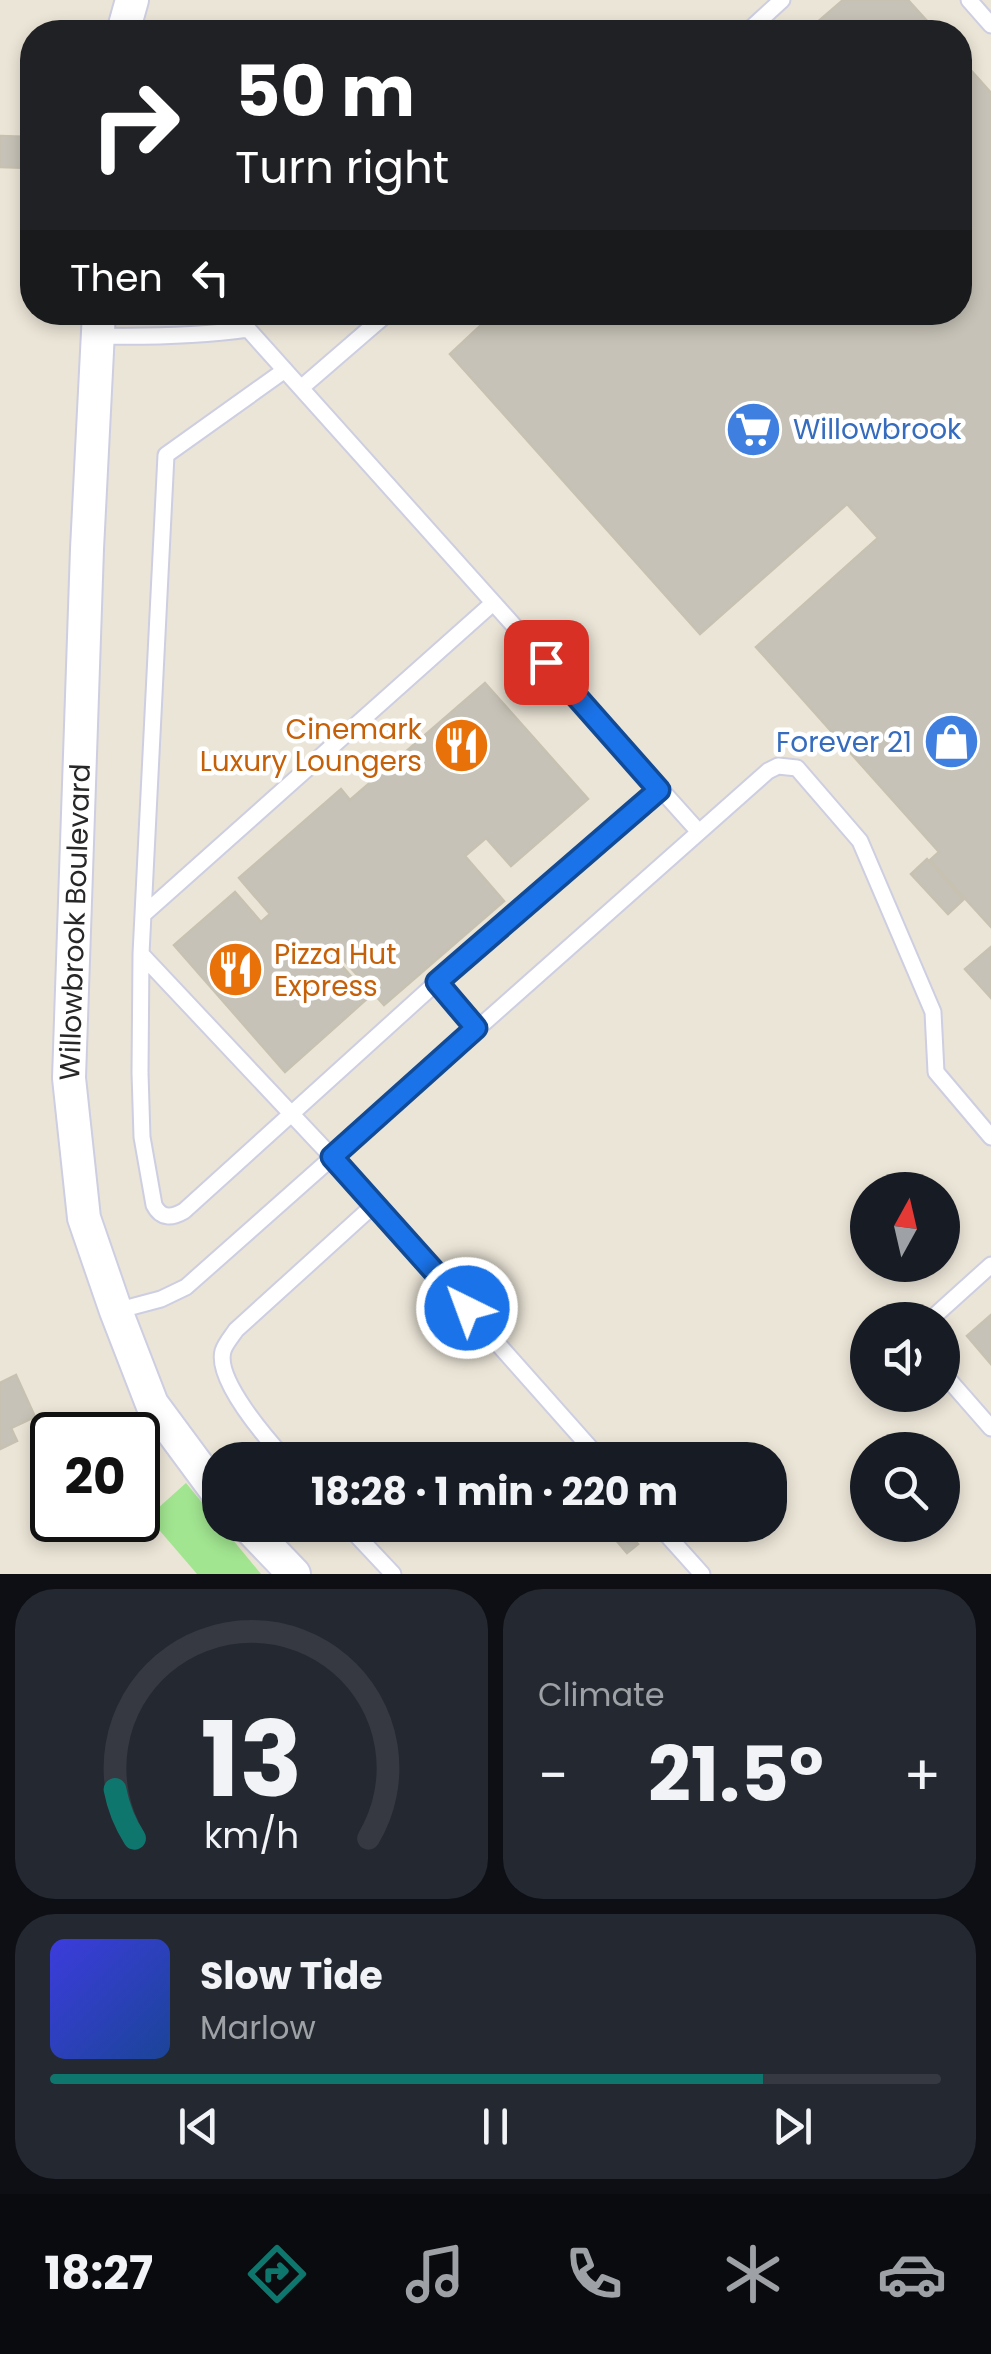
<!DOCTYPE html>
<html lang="en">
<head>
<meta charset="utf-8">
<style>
	:root { --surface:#171b24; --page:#242831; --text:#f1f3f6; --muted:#9ea1a6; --line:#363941; --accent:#0f766e }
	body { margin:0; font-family:Poppins,sans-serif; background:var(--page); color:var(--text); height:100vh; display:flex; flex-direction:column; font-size:38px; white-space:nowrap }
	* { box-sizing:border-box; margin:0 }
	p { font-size:32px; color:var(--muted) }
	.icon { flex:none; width:55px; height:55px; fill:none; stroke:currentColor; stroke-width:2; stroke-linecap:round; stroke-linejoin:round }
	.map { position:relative; height:1574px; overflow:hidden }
	.details { display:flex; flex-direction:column; gap:15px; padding:15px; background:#0d0f14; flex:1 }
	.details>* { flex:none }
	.banner { position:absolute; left:20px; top:20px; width:952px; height:305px; border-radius:40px; box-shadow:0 5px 15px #0003; background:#202124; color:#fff; overflow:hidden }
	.needle { width:65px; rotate:8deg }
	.tools { position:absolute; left:850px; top:1172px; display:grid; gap:20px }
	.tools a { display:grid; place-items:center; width:110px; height:110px; border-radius:50%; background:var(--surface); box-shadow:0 5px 15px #0003; font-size:50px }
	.speed { position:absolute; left:30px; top:1412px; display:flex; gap:20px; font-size:50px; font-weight:700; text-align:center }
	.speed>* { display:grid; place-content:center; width:130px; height:130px; border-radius:50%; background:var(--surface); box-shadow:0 5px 15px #0003; line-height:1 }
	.speed .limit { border:5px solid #111; border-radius:15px; background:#fff; color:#111 }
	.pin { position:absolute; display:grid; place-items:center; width:85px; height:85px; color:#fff; margin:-42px; border-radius:20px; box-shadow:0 5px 15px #0006 }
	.me { position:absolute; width:110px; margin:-55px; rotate:318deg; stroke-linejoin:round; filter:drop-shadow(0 0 8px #0008) }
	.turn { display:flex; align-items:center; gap:35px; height:210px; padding:0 50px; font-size:45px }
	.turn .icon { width:130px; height:130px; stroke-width:2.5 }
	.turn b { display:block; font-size:70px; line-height:85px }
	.then { display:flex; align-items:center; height:95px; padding:0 50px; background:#0003; gap:20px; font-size:38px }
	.big { font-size:75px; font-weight:700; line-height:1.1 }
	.details .tile { flex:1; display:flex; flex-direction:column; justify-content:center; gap:15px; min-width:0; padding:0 35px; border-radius:40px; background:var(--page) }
	.details .dial { align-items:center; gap:0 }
	.dial svg { height:260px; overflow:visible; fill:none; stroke:var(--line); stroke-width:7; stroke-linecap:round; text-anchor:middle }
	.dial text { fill:var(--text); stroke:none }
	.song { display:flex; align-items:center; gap:30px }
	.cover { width:120px; height:120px; border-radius:15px; background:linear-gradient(135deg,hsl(240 70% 55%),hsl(220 70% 35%)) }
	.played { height:10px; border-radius:5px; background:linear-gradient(90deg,var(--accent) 80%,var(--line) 80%) }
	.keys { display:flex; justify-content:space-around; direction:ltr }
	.heat { display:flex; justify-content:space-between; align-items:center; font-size:55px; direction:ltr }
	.details .tiles { flex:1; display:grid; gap:15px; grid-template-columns:1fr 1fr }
	.tile:last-child { grid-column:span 2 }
	.trip { position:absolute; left:202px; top:1442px; width:585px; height:100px; border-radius:40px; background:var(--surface); box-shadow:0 5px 15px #0003; font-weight:700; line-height:100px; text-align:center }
	.dock { display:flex; height:160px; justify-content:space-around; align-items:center; background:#090b0e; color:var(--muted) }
	.dock .icon { width:70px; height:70px }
	.dock .selected { color:var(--accent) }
	.dock b { font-size:45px; color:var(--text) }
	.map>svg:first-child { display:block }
	.green { fill:#a1e590 }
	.building { fill:#c6c2b7; stroke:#c6c1b1; stroke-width:2.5 }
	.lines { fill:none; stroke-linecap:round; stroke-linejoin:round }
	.lane-casing { stroke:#cdcee1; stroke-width:19 }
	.street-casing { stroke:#cdcee1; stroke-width:36 }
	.lane { stroke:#fff; stroke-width:15 }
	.street { stroke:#fff; stroke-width:32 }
	.route-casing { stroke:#114b97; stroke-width:25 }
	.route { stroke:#1a73e8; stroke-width:18 }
	.labels { text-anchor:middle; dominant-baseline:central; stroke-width:9; stroke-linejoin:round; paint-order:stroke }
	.shop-label { font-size:28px; fill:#366cbe; stroke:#fff; text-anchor:start }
	.food-label { font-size:28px; fill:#c56008; stroke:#fff; text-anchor:end }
	.street-label { font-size:28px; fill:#272727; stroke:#fff }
</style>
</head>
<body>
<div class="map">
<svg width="991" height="1574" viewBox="0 0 991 1574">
	<rect width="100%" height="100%" fill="#ebe5d7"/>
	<path class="green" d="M186,1483L261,1574H197L148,1517Z"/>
	<path class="building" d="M843,0H908L937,32H806Z
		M960,58L991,93V927L930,860L939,852L756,647L878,538L847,504L700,634L450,354L495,312H960Z
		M0,136L30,137L29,168L0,167Z
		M485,683L588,799L511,866L486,838L465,856L504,901L384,1005L340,956L336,959L369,997L285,1072L174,945L235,892L261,922L270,914L239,878L341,789L350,800Z
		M927,859L963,900L948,914L911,874Z
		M991,947V998L965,969Z
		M991,1315V1364L967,1336Z
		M16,1375L35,1417L11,1428L17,1441L0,1449V1383Z
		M621,1525L638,1544L627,1553L611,1534Z"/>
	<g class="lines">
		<defs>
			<path id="lane" d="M969,0L991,25
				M747,32L782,0
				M97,336C149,337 198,336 248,329L699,832
				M285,370L166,455L141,954L140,1073L142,1137L154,1205C161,1219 172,1218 184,1211L437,982L659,789
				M301,388L389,312
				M144,914L493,603
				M141,954L332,1157L601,1460
				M437,982L476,1028
				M116,1311L161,1299L186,1287L768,771L778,766L797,768L860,841L933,1012L936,1072L991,1137
				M930,1320L991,1265
				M942,1372L991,1428
				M286,1460C267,1439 215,1380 223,1351C225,1344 232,1336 236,1330L375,1204
				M347,1525L393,1574
				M658,1525L702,1574"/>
			<path id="street" d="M123,32L132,0
				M99,312L87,549L69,1078L84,1218L116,1311L152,1404L220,1496
				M247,1525L294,1574"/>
		</defs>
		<use href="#lane" class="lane-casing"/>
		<use href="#street" class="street-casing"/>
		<use href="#lane" class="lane"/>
		<use href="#street" class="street"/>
	</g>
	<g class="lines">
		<defs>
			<path id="route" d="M467,1308L332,1157L476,1028L437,982L659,790L546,662"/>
		</defs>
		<use href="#route" class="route-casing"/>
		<use href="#route" class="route"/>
	</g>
	<defs>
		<symbol id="supermarket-disc" viewBox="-11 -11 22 22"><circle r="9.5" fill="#3f7fe0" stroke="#fff"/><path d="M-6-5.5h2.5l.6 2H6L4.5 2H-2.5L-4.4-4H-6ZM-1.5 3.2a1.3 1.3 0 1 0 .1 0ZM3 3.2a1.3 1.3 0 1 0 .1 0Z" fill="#fff"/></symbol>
		<symbol id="shop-disc" viewBox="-11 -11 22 22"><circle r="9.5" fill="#3f7fe0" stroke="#fff"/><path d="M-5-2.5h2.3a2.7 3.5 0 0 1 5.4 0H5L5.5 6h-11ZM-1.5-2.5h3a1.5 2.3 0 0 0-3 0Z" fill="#fff"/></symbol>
		<symbol id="restaurant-disc" viewBox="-11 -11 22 22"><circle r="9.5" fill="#e8710a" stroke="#fff"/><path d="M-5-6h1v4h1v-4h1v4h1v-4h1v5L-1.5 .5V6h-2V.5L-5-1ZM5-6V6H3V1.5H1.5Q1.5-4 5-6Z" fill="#fff"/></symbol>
	</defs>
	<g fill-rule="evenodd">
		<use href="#supermarket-disc" x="722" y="398" width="63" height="63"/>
		<use href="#shop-disc" x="920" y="710" width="63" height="63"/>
		<use href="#restaurant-disc" x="430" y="714" width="63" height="63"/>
		<use href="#restaurant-disc" x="204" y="938" width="63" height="63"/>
	</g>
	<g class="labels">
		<g class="shop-label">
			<text x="793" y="429">Willowbrook</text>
			<text x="912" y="742" text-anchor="end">Forever 21</text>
		</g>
		<g class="food-label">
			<text x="422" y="729">Cinemark<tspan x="422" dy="32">Luxury Loungers</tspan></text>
			<text x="274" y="954" text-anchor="start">Pizza Hut<tspan x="274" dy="32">Express</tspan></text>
		</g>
		<g class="street-label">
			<text transform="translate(75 922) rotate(-88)">Willowbrook Boulevard</text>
		</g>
	</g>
</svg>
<div class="tools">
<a><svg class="needle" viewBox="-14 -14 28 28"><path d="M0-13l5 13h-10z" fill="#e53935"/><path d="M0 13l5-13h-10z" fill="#9ea1a6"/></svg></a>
<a><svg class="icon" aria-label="sound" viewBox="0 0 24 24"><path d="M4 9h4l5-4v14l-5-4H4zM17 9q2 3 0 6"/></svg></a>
<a><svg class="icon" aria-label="search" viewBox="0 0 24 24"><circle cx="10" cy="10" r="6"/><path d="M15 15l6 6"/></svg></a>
</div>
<div class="speed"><div class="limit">20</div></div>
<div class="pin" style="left:546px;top:662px;background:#d93025"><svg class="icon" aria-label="arrive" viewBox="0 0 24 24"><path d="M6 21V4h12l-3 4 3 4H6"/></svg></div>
<svg class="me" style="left:467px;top:1308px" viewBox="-20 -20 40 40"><circle r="17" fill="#1a73e8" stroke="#fff" stroke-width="3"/><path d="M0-11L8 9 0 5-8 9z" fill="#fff"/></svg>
<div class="trip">18:28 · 1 min · 220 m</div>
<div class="banner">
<div class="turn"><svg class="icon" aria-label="right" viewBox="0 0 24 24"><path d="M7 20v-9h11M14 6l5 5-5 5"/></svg><div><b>50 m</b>Turn right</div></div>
<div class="then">Then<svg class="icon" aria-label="left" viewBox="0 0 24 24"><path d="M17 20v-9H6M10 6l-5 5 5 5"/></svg></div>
</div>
</div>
<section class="details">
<div class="tiles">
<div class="tile dial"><svg viewBox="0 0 100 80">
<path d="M14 69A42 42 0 1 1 86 69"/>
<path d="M14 69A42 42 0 0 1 8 54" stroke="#0f766e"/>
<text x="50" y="56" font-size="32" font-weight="700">13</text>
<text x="50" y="72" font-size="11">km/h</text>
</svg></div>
<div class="tile"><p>Climate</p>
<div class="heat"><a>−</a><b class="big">21.5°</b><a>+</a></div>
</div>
<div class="tile">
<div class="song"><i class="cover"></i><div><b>Slow Tide</b><p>Marlow</p></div></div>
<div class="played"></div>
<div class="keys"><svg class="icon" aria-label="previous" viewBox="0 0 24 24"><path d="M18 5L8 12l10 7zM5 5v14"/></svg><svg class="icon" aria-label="pause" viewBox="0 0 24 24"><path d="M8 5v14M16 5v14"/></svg><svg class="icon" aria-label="next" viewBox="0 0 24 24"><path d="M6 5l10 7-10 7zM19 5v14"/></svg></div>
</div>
</div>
</section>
<nav class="dock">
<b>18:27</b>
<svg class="icon selected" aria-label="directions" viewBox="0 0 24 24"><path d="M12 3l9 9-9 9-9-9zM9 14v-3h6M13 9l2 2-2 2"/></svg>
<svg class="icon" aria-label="music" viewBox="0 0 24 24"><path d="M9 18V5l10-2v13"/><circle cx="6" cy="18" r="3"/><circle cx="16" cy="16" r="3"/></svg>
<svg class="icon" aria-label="phone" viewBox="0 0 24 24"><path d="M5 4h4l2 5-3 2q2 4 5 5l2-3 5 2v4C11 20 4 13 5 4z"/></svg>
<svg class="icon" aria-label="climate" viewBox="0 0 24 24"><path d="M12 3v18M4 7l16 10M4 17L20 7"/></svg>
<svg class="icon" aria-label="car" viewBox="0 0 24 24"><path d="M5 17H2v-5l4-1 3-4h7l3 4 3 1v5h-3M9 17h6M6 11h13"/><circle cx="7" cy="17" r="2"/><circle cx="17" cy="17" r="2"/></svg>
</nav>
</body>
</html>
